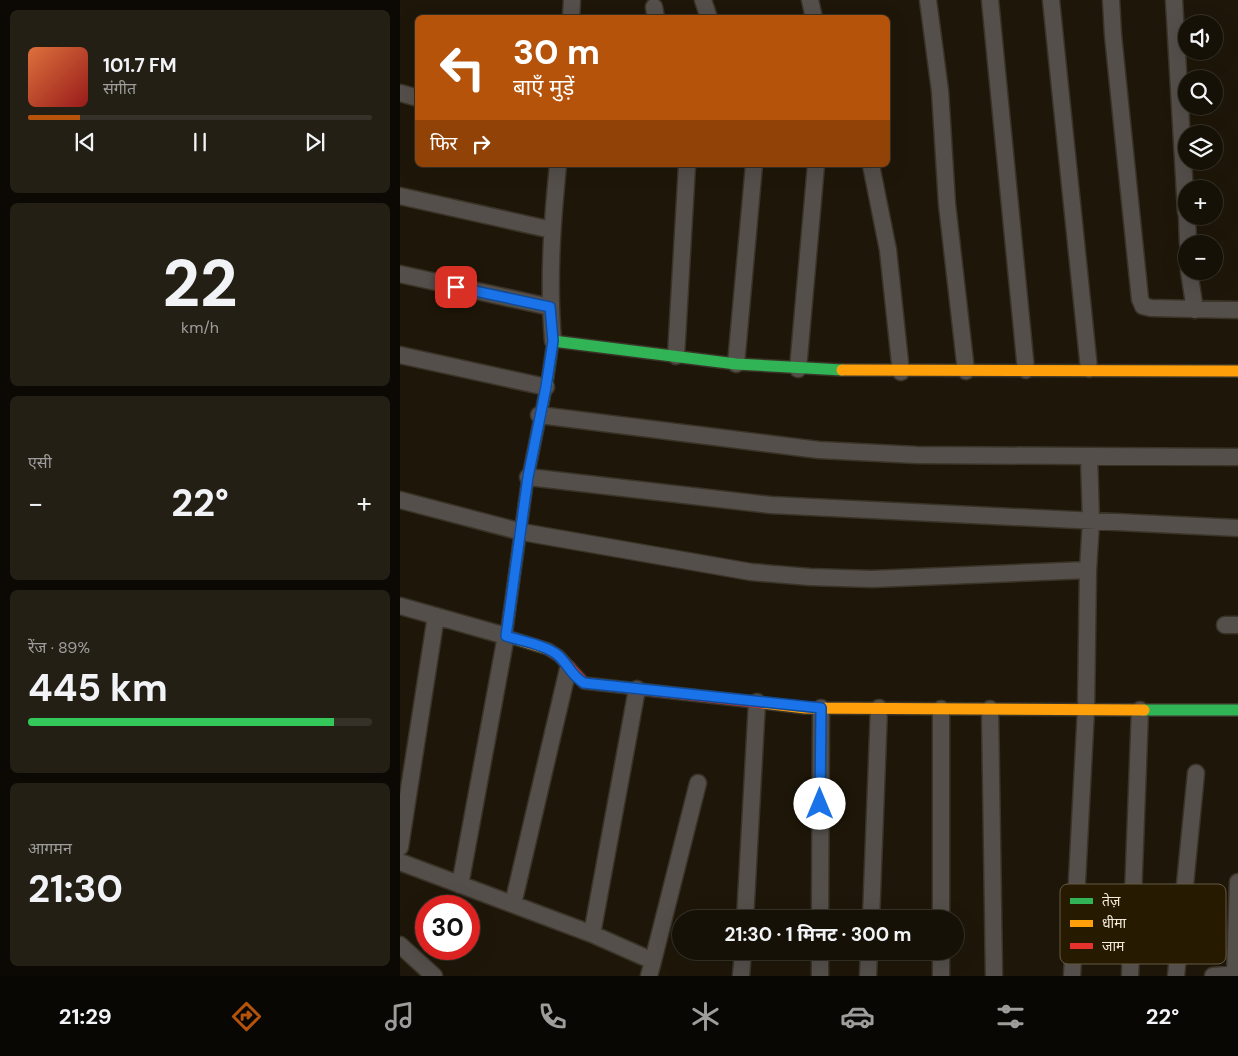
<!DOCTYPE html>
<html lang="hi">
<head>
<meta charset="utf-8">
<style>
	:root { --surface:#161107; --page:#231f15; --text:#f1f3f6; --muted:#9e9d9b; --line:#353128; --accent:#b45309 }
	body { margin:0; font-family:"DM Sans","Noto Sans Devanagari",sans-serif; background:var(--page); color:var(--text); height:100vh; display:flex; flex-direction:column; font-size:19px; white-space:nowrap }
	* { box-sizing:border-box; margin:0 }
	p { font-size:16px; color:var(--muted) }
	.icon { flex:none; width:28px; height:28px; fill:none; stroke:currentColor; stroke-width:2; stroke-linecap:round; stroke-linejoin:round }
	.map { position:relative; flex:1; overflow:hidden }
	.panel { display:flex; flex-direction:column; gap:10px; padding:10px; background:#0c0904; width:400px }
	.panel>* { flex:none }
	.hud { position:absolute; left:15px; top:15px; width:475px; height:152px; border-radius:8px; box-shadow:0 5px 20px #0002,0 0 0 1px var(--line); background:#b45309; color:#fff; overflow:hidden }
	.fabs { position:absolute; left:778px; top:15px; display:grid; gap:10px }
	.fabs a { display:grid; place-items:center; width:45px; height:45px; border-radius:50%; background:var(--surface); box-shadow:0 5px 20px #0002,0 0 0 1px var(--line); font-size:25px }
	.speed { position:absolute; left:15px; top:895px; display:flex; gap:10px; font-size:25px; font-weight:700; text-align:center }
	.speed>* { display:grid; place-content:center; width:65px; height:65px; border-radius:50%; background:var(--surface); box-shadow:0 5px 20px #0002,0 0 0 1px var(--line); line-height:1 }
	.speed .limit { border:8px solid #d22; background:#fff; color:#111 }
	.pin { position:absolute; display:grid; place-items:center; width:42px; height:42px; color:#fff; margin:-21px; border-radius:10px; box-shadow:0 2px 8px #0006 }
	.me { position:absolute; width:55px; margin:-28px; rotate:0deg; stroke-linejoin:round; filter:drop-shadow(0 0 4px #0008) }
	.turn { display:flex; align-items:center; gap:18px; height:105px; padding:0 15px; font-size:22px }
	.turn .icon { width:65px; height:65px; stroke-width:2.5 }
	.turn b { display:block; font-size:35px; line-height:42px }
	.then { display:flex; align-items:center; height:48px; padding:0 15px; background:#0003; gap:10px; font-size:19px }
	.big { font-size:38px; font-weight:700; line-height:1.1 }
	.panel .tile { flex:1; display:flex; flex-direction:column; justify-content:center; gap:8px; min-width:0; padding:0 18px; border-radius:8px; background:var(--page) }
	.panel .dial { align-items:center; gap:0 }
	.dial b { font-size:65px; line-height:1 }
	.song { display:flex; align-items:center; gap:15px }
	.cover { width:60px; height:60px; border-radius:8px; background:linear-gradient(135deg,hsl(20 70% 55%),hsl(0 70% 35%)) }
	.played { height:5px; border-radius:2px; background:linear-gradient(90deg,var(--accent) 15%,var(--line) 15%) }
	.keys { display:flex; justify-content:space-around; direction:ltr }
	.heat { display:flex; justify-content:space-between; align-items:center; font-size:28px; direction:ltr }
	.charge { height:8px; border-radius:4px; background:linear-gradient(90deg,#34c759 89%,var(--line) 0) }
	.trip { position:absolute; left:272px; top:910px; width:292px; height:50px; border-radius:25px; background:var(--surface); box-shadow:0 5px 20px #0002,0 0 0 1px var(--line); font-weight:700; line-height:50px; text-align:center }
	.tab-bar { display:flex; height:80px; justify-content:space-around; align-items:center; background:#090703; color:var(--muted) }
	.tab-bar .icon { width:35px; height:35px }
	.tab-bar .current { color:var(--accent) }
	.tab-bar b { font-size:22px; color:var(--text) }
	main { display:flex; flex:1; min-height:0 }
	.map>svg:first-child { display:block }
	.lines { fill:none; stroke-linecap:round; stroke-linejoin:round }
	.street-casing { stroke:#3a3428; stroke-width:19 }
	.fast-casing { stroke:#3a3428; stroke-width:14 }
	.slow-casing { stroke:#3a3428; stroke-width:14 }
	.jam-casing { stroke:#3a3428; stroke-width:14 }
	.street { stroke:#544f4b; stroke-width:16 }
	.fast { stroke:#30b455; stroke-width:11 }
	.slow { stroke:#ff9f0a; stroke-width:11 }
	.jam { stroke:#e5322d; stroke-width:11 }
	.route-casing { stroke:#114b97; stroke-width:12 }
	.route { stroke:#1a73e8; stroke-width:9 }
	.key { fill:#261a01; stroke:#645943; stroke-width:1 }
	.key-label { font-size:14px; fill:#f4ebdc }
</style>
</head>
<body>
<main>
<section class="panel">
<div class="tile">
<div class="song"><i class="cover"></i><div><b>101.7 FM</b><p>संगीत</p></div></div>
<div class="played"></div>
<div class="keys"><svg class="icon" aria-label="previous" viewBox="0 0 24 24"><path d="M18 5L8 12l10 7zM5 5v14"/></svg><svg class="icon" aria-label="pause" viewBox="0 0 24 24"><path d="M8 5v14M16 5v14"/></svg><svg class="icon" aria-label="next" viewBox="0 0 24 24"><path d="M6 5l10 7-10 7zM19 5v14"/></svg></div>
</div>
<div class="tile dial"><b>22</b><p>km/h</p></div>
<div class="tile"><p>एसी</p>
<div class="heat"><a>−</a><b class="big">22°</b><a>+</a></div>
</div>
<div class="tile"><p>रेंज · 89%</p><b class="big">445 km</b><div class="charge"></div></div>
<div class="tile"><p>आगमन</p><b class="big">21:30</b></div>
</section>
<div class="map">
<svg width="838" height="976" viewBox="0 0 838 976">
	<rect width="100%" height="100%" fill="#1e1709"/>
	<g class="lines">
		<defs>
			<path id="street" d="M303,0L309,18
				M410,0L414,18
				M528,0L540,91L547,204L566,371
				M590,0L626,370
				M651,0L689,369
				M711,0L713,35L740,299L743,306L751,308L838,310
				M774,0L786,212
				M254,7L256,18
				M171,18L172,0
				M0,93L18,98
				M471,165L488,250L501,372
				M0,196L152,230
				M787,216L788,244
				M789,271L795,310
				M0,274L150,307
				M153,341C148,282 152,224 158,165
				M0,355L146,387
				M276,356L287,165
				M336,364L354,165
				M398,369L416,165
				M139,415L419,450L517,455L838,457
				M128,477L371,505L838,528
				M0,500L122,532L351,572L410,577L472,579L688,570
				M0,606L106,636L60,885
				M825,625H838
				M541,709V919
				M590,709L594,976
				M0,847L36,616
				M0,862L192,934L253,961L249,976
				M113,904L168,669
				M345,919L357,702
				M420,919L421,708
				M471,919L479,708
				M192,934L237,689
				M0,945L34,976
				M541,951V976
				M253,961L298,783
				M341,976L343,951
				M420,976V951
				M468,976L469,951
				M672,976L686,709L688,570L691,521L689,456
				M730,976L740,710
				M776,976L796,773
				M813,976L838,974
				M835,976L838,882"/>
			<path id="fast" d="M147,383L153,341L336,364L442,370
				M744,710H838"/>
			<path id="slow" d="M442,370L838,371
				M147,383L128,477L106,636L148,649
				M363,703L405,708L744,710"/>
			<path id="jam" d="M148,649L159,656L184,683L363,703"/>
		</defs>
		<use href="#street" class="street-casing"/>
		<use href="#fast" class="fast-casing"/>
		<use href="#slow" class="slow-casing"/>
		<use href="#jam" class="jam-casing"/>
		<use href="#street" class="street"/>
		<use href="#fast" class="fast"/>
		<use href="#slow" class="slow"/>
		<use href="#jam" class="jam"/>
	</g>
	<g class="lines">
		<defs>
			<path id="route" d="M56,287L150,307L153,341L146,387L128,477L106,636C121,641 142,644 155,653C167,661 170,675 184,683L421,708L420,804"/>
		</defs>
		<use href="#route" class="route-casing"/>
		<use href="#route" class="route"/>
	</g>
	<rect x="660" y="884" width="166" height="80" rx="8" class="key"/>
	<rect x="670" y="898" width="23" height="6" fill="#30b455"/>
	<rect x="670" y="920" width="23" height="7" fill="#ff9f0a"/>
	<rect x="670" y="943" width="23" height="6" fill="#e5322d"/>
	<g class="key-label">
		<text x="702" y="906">तेज़</text>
		<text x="702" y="928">धीमा</text>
		<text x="702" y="951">जाम</text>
	</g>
</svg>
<div class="fabs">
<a><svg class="icon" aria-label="sound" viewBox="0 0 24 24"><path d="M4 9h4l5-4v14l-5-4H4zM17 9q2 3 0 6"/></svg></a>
<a><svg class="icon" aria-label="search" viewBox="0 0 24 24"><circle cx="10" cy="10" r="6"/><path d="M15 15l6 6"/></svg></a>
<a><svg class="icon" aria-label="layers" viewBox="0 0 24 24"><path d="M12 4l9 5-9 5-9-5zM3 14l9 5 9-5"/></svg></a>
<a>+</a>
<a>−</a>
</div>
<div class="speed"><div class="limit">30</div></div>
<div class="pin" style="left:56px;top:287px;background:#d93025"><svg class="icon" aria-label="arrive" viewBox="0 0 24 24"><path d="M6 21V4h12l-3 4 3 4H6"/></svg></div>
<svg class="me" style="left:420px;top:804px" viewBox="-20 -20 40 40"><circle r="19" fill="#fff"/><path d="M0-13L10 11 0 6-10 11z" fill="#1a73e8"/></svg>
<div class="trip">21:30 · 1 मिनट · 300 m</div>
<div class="hud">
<div class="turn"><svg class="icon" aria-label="left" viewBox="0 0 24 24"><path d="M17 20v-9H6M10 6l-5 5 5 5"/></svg><div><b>30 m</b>बाएँ मुड़ें</div></div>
<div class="then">फिर<svg class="icon" aria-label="right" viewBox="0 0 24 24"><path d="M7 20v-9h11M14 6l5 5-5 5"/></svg></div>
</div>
</div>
</main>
<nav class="tab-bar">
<b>21:29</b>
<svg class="icon current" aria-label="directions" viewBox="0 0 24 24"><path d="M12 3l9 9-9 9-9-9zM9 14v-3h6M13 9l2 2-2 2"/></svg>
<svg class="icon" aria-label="music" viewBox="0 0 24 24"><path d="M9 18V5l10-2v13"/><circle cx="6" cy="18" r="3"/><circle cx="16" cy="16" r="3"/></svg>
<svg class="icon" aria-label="phone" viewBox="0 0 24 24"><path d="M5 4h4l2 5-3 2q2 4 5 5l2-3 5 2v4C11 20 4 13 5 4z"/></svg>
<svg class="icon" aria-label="climate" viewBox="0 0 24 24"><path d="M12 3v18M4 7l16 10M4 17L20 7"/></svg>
<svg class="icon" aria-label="car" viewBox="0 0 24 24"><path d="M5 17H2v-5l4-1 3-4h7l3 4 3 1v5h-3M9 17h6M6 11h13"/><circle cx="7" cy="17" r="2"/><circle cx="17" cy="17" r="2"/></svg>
<svg class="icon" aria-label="filters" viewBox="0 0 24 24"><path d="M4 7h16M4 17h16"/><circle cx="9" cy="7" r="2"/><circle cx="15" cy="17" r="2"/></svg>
<b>22°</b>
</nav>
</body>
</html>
